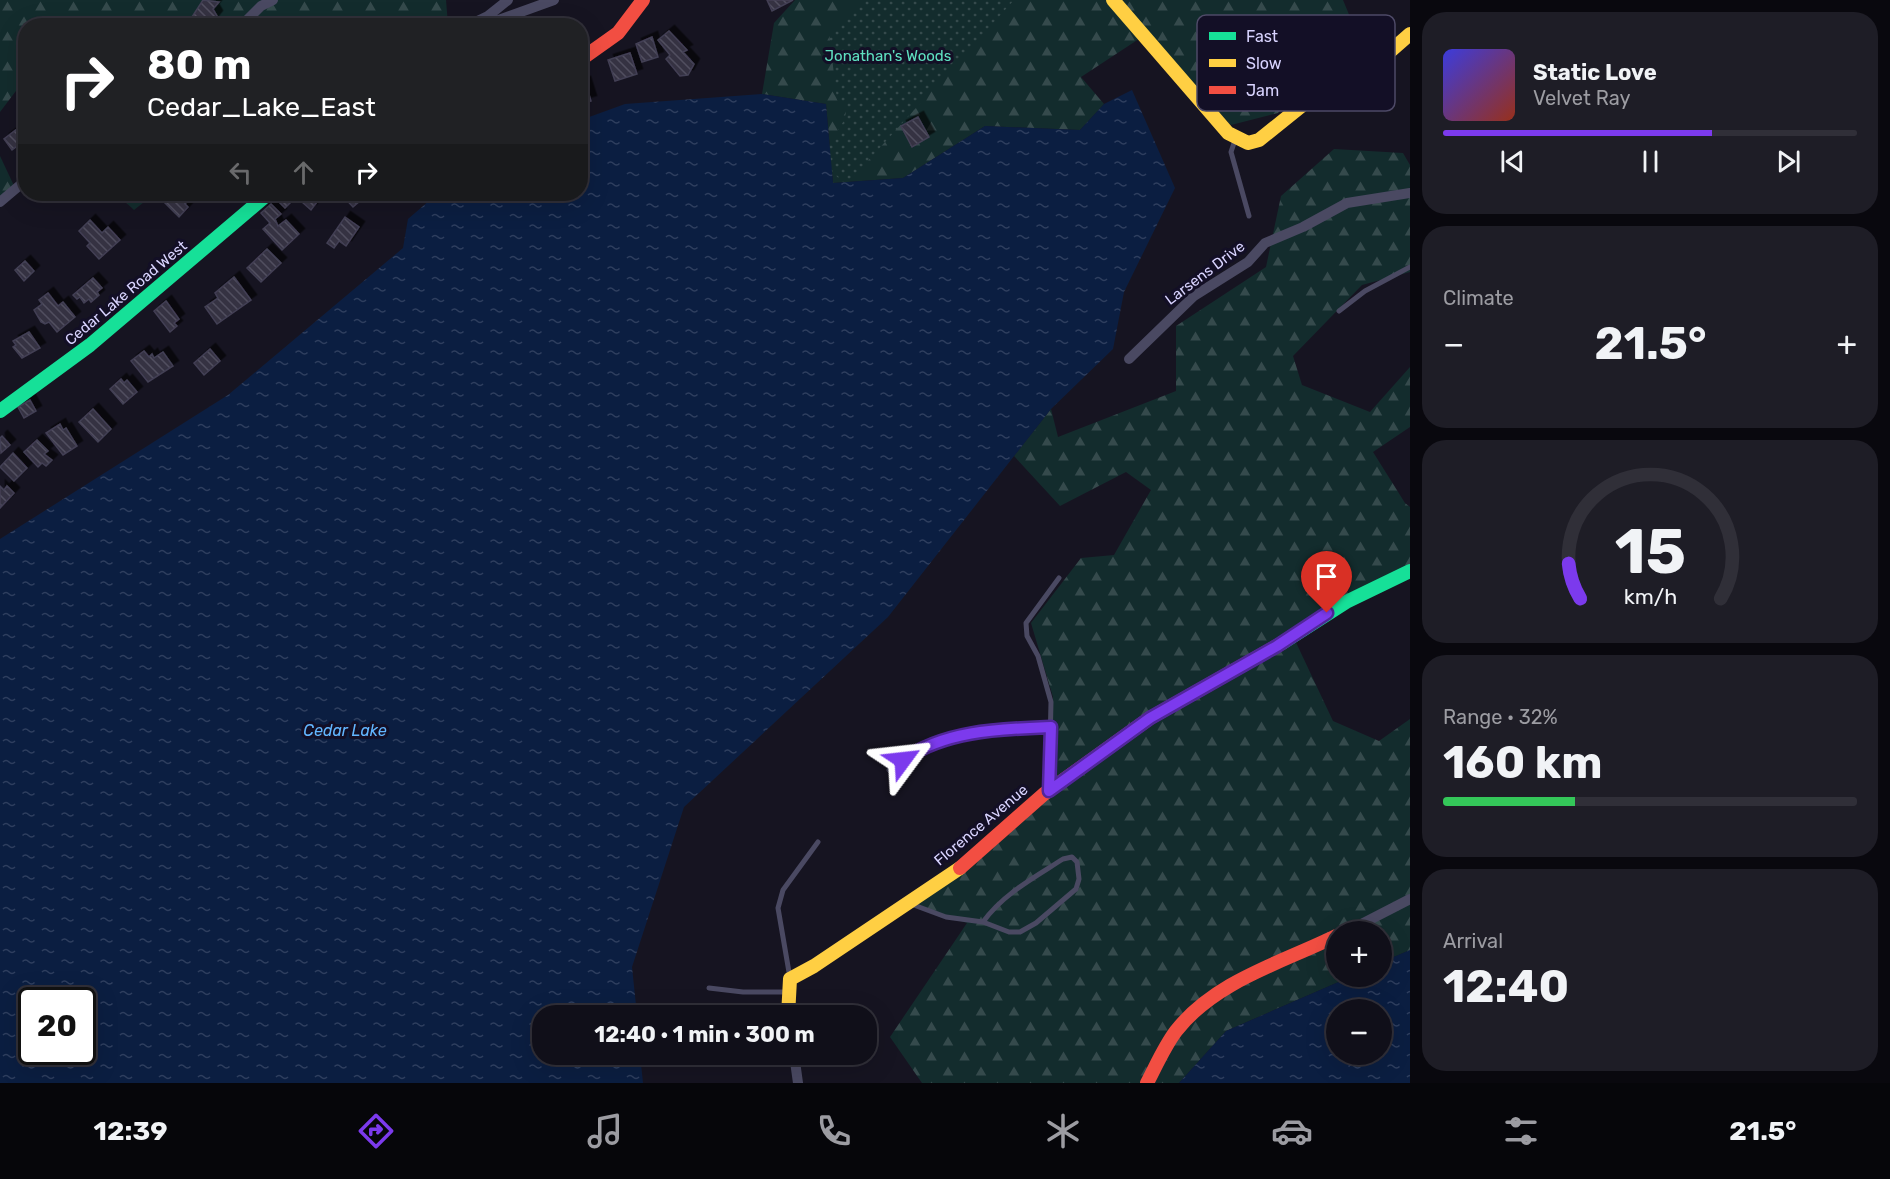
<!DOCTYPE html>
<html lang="en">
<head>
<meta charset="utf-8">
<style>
	:root { --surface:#100f19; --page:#1e1d26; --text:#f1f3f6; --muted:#9c9ca2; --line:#302f38; --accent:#7c3aed }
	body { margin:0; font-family:Rubik,sans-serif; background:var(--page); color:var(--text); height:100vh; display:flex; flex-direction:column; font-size:22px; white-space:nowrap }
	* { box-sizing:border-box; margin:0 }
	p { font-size:20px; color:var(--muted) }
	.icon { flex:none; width:33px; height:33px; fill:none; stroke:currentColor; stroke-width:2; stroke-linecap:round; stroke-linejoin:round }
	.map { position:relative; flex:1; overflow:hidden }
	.panel { display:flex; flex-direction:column; gap:12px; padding:12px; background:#09080e; width:480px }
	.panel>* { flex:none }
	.top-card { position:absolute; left:18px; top:18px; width:570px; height:183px; border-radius:24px; box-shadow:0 6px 24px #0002,0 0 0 2px var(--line); background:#202124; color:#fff; overflow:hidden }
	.controls { position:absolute; left:1326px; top:921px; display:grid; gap:12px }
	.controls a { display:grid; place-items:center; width:66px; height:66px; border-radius:50%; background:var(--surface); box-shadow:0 6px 24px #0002,0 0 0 2px var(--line); font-size:30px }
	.speed { position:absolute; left:18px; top:987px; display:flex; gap:12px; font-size:30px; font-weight:700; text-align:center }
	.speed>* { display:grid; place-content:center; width:78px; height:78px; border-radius:50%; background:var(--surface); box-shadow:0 6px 24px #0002,0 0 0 2px var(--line); line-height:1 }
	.speed .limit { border:3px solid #111; border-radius:9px; background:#fff; color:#111 }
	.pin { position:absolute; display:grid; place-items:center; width:51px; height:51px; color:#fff; margin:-62px -26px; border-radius:50% 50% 50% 0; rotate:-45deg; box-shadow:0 0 6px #0007 }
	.pin .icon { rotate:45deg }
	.me { position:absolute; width:66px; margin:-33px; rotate:60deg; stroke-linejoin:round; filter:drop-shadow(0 0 4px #0008) }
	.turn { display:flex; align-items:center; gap:21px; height:126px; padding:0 30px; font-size:27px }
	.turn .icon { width:78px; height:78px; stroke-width:2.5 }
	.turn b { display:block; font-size:42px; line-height:51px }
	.lanes { display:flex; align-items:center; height:57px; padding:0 30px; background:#0003; justify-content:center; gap:30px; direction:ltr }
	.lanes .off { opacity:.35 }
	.big { font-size:45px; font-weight:700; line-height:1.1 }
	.panel .card { flex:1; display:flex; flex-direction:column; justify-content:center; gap:9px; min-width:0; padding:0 21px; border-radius:24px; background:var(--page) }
	.panel .dial { align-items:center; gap:0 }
	.dial svg { height:156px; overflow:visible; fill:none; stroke:var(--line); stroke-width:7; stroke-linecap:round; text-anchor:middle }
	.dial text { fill:var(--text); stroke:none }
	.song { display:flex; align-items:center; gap:18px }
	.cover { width:72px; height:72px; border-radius:9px; background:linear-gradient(135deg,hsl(240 70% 55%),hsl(10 70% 35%)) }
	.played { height:6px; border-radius:3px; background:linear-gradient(90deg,var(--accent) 65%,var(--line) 65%) }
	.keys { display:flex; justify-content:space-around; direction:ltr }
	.heat { display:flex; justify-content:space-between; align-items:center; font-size:33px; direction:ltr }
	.charge { height:9px; border-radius:4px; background:linear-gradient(90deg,#34c759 32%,var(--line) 0) }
	.trip { position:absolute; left:532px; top:1005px; width:345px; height:60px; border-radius:24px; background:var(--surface); box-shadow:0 6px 24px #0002,0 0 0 2px var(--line); font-weight:700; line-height:60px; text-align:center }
	.tab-bar { display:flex; height:96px; justify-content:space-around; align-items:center; background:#06060a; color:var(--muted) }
	.tab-bar .icon { width:42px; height:42px }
	.tab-bar .on { color:var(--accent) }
	.tab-bar b { font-size:27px; color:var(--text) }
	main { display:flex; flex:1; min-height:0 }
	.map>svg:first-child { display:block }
	.forest { fill:url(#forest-firs) }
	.park { fill:url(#park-dots) }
	.water { fill:url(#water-ripples); fill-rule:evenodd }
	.building { fill:url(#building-back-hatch); stroke:#433f54; stroke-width:1.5; filter:url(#shadow) }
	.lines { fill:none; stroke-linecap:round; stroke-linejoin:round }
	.lane { stroke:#4a4962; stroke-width:5 }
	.street { stroke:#4a4962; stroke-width:10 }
	.fast { stroke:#16e098; stroke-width:14 }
	.slow { stroke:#ffcf43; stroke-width:14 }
	.jam { stroke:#f24e42; stroke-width:14 }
	.route-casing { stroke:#51269a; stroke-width:15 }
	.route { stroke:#7c3aed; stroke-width:10 }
	.labels { text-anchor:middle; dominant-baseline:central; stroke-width:6; stroke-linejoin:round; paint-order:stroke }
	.park-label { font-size:15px; fill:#5fe0c0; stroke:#130f26 }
	.street-label { font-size:15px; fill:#d9d4ff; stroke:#130f26 }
	.water-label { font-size:16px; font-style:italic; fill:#62b6ff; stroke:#130f26 }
	.key { fill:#130f26; stroke:#4e4a67; stroke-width:1.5 }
	.key-label { font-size:16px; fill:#d9d4ff }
</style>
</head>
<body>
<main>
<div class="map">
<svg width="1410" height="1083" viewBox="0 0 1410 1083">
	<defs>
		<pattern id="forest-firs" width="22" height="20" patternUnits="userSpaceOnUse" patternTransform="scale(1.5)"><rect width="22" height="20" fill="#132c2d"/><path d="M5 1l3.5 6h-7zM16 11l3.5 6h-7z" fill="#354a4c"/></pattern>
		<pattern id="park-dots" width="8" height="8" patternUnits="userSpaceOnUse" patternTransform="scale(1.5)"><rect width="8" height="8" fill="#132c2d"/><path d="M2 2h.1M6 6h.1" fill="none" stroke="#354a4c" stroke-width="1.8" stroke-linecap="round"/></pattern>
		<pattern id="water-ripples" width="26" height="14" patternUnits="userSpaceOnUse" patternTransform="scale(1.5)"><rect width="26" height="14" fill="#0b1e41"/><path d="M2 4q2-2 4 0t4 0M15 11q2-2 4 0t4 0" fill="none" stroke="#2e3e5e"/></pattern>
		<pattern id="building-back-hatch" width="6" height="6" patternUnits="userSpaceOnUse" patternTransform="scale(1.5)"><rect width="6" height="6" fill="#343243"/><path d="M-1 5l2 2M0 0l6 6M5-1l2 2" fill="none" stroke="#514f5f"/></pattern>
		<filter id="shadow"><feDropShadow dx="5.5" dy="-5.5" stdDeviation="0" flood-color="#0009"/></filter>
	</defs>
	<rect width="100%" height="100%" fill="#161421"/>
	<path class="forest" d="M0,0H446L448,25L26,26L25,79L0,112Z
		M795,0H1343L1350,17L1296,33L1300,83L1278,113L1231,125L1145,35L1081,77L1104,104L1080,130L985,126L903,178L833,183L826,104L762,94L774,23Z
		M1334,149L1403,153L1410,165V272L1362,285L1293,356L1302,385L1370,412L1410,367V427L1373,452L1405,503L1410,507V567L1292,634L1333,721L1379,741L1410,719V950L1382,962V932H1336V976L1350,977L1226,1031L1179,1083H922L890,1037L967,923L908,904L1048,791L1053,697L1031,623L1081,558L1114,555L1151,490L1126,472L1060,506L1014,456L1051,409L1058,437L1176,391V326L1266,267L1281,196Z
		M0,156L16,190L0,199Z
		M117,194H154L134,210Z"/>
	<path class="park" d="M862,0H1014L846,185L831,171C831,164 828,153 829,146C833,131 859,114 837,100L829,32Z"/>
	<path class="water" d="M1132,90L1175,188L1124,292L1113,349L1051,409L888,617L684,807L632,967L637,1015L543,1016V1054L640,1055L643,1083H0V539L228,395L403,248L408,219L437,194H580L581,120L625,104L762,94L826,104L833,183L903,178L985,126L1080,130L1104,104ZM32,1000H82V1052H32Z
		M1410,950V1083H1179L1226,1031L1350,977L1382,976V962ZM1336,1010H1382V1054H1336Z"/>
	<path class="building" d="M203,0L219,2L213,9L217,16L209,26L204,23L198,26L190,20Z
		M767,0H793L772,11Z
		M669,31L687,50L683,52L694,64L688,75L680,76L666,59L670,55L658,40Z
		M652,37L658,57L642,62L636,44Z
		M630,53L637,74L615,81L608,60Z
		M585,82L591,101L580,104V84Z
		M918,117L929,137L912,147L901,126Z
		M17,129L25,140L12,150L4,139Z
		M170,194H183L189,199L185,204L188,207L179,217L163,201Z
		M281,194H290L295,198L285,208L276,199Z
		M293,194H316L320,198L311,210Z
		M341,194H368L353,207Z
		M271,204L281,214L275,219L278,226L286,220L299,234L282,250L263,229L270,223L261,213Z
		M345,217L359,227L346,246L339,241L334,248L327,243Z
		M90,220L102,233L108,227L120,240L99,259L87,246L90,243L79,231Z
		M267,249L281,263L261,282L247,268Z
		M25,261L34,271L24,281L15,270Z
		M234,277L251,300L217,324L205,307L218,298L215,293Z
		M93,278L102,288L97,292L99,295L91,302L89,299L84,303L80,297L77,299L73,295Z
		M48,293L58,306L63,302L75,317L57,332L49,322L45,324L41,322L34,310L42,304L39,300Z
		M166,301L179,319L174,323L177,326L170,332L154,311Z
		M29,332L40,348L22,358L13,347L16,345L13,341Z
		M210,349L220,361L204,375L194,363Z
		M144,351L149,357L152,354L154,358L163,352L173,366L148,382L131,361Z
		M121,379L124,383L127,380L137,392L123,404L110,389Z
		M30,400L36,411L24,418L18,407Z
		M93,409L111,429L98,442L79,422Z
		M60,424L63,430L66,428L77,446L63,455L46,433Z
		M2,436L10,445L1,453L0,438Z
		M37,440L48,451L44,454L52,460L46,466L42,463L38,467L24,452Z
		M13,453L27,468L14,481L0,467Z
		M0,486L4,490L7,486L14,493L0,508Z"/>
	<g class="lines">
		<path class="lane" d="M1235,140L1231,152L1249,216
			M1339,311L1365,291L1410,267
			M889,770C898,763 907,756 916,751C954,728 1008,729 1051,727
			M1049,787L1051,702L1038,656L1027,636L1026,623L1059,578
			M911,904L946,917L983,922L1009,932H1020L1036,923L1076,889L1079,879L1077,862L1072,857L1063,859C1035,877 1003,894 983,922
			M790,978L778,908L783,890L818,842
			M709,988L743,992H788"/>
		<path class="street" d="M488,16L496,21L554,0
			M241,26L261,6L273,0
			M467,26L488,16L508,0
			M0,202L26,180
			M1129,359L1194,296L1248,262L1265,243L1303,227L1347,203L1410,193
			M1346,932L1410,899
			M794,1054L798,1083"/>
		<path class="fast" d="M0,411L90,345L268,194
			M1282,643L1346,602L1410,571"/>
		<path class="slow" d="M1113,0L1228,133L1248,143L1259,140L1310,99L1334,89L1378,62L1410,34
			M788,1016L790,979L814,966L960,868"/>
		<path class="jam" d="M580,60L618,33L643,0
			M960,868L1044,794L1150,718L1282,643
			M1147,1083C1156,1066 1164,1047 1176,1031C1215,981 1281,963 1336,936"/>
	</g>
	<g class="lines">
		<defs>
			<path id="route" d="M903,760C945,730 1001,729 1051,727L1049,791L1150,718L1277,646L1327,613"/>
		</defs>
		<use href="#route" class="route-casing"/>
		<use href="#route" class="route"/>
	</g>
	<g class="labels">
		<g class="park-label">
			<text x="888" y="56">Jonathan's Woods</text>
		</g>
		<g class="street-label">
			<text transform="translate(1205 273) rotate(-37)">Larsens Drive</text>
			<text transform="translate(126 293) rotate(-40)">Cedar Lake Road West</text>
			<text transform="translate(981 825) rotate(-40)">Florence Avenue</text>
		</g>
		<g class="water-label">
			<text x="345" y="730">Cedar Lake</text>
		</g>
	</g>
	<rect x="1197" y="15" width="198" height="96" rx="9" class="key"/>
	<rect x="1209" y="32" width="27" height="8" fill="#16e098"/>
	<rect x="1209" y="59" width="27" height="8" fill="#ffcf43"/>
	<rect x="1209" y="86" width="27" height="8" fill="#f24e42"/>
	<g class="key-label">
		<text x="1246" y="42">Fast</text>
		<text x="1246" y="69">Slow</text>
		<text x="1246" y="96">Jam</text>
	</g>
</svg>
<div class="controls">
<a>+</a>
<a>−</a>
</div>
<div class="speed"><div class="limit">20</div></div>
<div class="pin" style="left:1327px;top:613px;background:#d93025"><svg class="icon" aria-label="arrive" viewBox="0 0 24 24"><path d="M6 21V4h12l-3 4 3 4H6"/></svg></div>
<svg class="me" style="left:903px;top:760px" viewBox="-20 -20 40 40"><path d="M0-17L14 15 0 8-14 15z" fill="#7c3aed" stroke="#fff" stroke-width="4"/></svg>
<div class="trip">12:40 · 1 min · 300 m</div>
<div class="top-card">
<div class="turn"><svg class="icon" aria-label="right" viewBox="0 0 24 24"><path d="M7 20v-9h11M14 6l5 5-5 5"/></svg><div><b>80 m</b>Cedar_Lake_East</div></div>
<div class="lanes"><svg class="icon off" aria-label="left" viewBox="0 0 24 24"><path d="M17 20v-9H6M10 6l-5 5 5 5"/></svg><svg class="icon off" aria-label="ahead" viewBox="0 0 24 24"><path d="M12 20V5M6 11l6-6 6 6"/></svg><svg class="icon" aria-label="right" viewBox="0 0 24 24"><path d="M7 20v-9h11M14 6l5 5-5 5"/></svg></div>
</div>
</div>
<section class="panel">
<div class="card">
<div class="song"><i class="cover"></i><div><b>Static Love</b><p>Velvet Ray</p></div></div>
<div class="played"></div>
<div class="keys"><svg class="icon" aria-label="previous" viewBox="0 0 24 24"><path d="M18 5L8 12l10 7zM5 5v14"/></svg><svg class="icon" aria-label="pause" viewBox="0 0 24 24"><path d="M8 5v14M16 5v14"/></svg><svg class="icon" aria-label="next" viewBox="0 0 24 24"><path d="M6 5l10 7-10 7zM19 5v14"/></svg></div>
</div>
<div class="card"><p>Climate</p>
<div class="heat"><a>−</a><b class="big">21.5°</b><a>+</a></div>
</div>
<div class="card dial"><svg viewBox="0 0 100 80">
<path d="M14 69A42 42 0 1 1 86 69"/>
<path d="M14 69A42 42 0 0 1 8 51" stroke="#7c3aed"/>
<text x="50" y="56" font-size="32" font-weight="700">15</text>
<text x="50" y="72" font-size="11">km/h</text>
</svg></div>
<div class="card"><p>Range · 32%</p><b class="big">160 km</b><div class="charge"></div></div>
<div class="card"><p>Arrival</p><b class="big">12:40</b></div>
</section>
</main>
<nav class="tab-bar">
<b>12:39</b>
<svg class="icon on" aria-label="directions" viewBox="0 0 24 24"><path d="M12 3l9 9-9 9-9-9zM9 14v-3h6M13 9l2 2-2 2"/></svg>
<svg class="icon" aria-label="music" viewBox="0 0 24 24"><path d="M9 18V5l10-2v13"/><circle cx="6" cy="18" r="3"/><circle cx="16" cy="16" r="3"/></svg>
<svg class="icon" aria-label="phone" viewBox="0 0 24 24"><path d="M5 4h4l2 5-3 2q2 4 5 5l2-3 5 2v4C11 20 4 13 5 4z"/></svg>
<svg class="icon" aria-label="climate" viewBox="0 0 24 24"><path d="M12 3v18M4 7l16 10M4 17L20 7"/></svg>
<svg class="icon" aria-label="car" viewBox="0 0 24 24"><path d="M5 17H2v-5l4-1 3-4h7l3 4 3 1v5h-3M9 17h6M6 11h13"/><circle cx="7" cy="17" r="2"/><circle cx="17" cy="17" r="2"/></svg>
<svg class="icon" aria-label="filters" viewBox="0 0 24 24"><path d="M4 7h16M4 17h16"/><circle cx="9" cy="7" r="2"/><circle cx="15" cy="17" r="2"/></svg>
<b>21.5°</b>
</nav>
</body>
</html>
